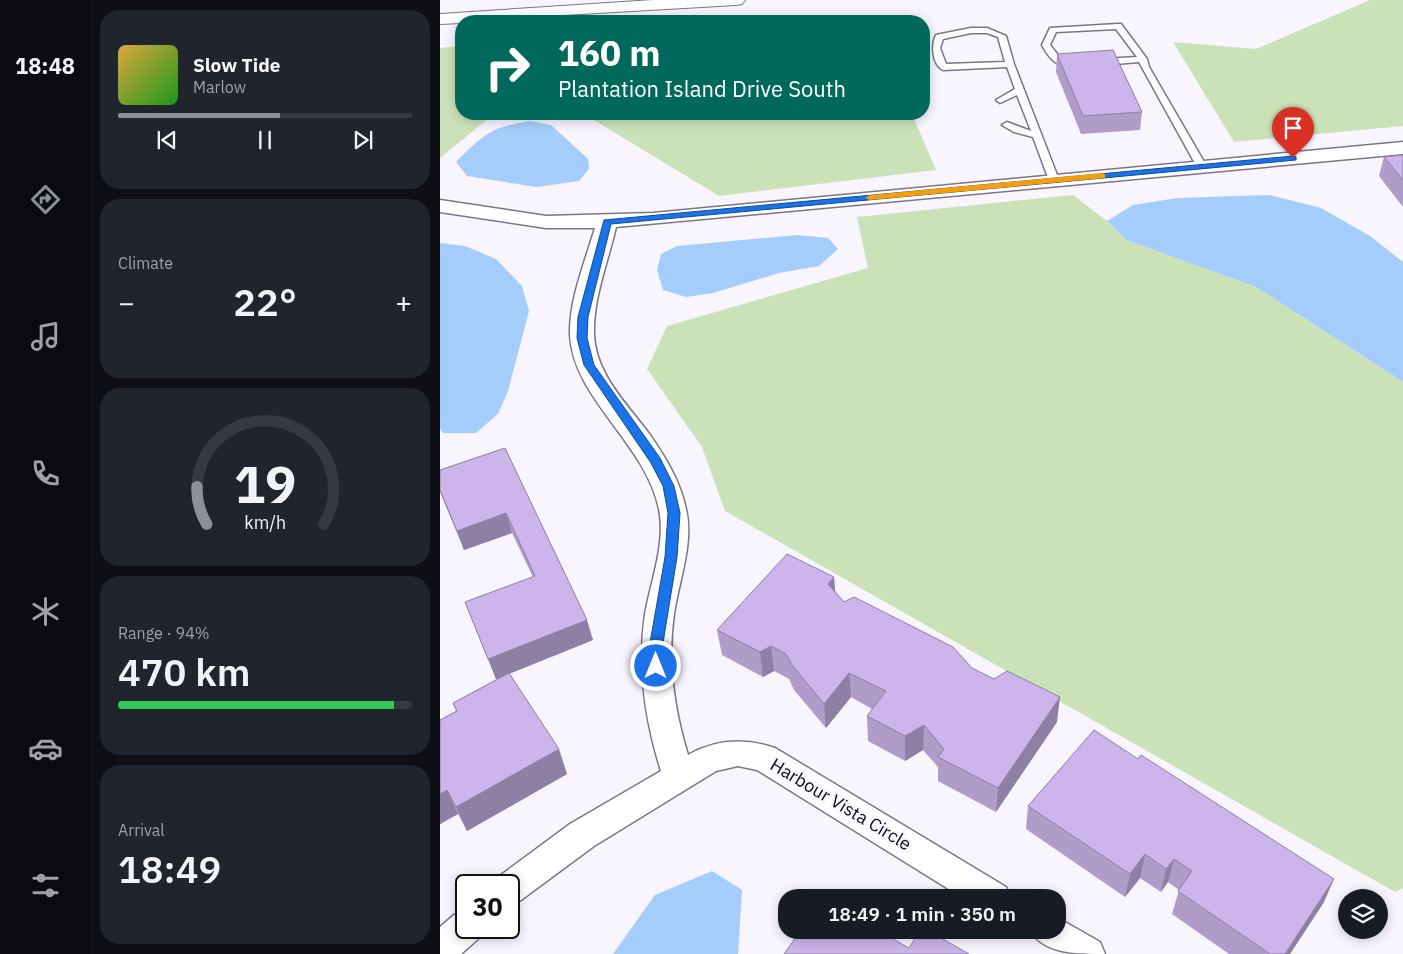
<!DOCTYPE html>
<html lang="en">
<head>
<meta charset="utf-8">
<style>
	:root { --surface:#171b24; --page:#20242c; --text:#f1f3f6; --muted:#9ea1a6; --line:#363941; --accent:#8c9099 }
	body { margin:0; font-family:"IBM Plex Sans",sans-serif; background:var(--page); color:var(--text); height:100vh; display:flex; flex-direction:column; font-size:19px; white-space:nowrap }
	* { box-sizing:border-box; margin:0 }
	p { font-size:16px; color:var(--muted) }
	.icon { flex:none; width:28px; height:28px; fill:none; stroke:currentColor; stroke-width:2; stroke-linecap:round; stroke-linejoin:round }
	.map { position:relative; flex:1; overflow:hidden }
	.panel { display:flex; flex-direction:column; gap:10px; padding:10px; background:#0d0f14; width:350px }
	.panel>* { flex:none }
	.hud { position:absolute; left:15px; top:15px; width:475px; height:105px; border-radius:20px; box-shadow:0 2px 12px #0003; background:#00695c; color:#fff; overflow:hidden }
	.controls { position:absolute; left:898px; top:889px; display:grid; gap:10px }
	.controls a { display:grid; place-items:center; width:50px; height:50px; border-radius:50%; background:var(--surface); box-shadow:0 2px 12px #0003; font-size:25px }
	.speed { position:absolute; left:15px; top:874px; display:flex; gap:10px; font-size:25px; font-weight:700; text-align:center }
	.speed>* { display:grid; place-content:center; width:65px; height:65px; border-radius:50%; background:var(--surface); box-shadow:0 2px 12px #0003; line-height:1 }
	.speed .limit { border:2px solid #111; border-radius:8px; background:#fff; color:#111 }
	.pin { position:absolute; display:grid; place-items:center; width:42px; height:42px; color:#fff; margin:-51px -21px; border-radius:50% 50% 50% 0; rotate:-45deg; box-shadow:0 0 5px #0007 }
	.pin .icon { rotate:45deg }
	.me { position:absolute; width:55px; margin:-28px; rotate:0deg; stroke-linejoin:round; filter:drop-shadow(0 0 4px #0008) }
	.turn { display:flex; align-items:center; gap:18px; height:105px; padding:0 20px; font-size:22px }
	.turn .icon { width:65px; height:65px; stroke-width:2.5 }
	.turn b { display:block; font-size:35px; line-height:42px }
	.big { font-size:38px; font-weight:600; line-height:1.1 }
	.panel .card { flex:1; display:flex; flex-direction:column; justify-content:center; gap:8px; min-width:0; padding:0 18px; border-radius:20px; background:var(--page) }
	.panel .dial { align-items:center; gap:0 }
	.dial svg { height:130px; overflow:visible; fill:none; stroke:var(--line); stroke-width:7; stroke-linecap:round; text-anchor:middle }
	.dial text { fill:var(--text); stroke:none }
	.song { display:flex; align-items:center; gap:15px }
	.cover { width:60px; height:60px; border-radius:8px; background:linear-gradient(135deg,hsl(40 70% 55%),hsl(120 70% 35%)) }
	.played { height:5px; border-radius:2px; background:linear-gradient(90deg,var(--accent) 55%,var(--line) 55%) }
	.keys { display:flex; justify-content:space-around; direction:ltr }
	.heat { display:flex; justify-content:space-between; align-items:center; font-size:28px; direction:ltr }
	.charge { height:8px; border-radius:4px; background:linear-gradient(90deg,#34c759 94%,var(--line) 0) }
	.trip { position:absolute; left:338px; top:889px; width:288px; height:50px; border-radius:20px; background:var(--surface); box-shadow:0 2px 12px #0003; font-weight:600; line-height:50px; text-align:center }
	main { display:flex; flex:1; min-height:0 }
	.dock { display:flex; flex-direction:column; width:90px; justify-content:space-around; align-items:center; background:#090b0e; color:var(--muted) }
	.dock .icon { width:35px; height:35px }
	.dock .current { color:var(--accent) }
	.dock b { font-size:22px; color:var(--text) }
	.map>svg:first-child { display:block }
	.green { fill:#cbe2b8 }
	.water { fill:#a5cdfb }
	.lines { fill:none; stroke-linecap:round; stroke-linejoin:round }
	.lane-casing { stroke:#7c7587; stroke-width:3 }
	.street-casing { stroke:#7c7587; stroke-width:3 }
	.primary-casing { stroke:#7c7587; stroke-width:2 }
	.lane { fill:#fff; fill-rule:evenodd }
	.street { fill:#fff; fill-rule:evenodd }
	.primary { fill:#fff; fill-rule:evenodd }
	.wall { fill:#af9cc9 }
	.shaded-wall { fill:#8e7fa4 }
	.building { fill:#cbb5ea; stroke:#8e7fa4 }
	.route { fill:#1a73e8; stroke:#114b97 }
	.slow { fill:#f59e0b }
	.labels { text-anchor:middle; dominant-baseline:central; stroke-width:5; stroke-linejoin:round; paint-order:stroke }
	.near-street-label { font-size:18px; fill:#0f0c13; stroke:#f8f5fe }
</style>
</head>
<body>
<main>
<nav class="dock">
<b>18:48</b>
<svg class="icon current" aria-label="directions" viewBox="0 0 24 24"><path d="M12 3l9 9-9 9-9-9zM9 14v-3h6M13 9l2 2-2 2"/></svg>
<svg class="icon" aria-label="music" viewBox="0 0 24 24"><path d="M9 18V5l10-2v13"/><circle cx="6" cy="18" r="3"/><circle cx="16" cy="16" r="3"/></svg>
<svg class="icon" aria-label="phone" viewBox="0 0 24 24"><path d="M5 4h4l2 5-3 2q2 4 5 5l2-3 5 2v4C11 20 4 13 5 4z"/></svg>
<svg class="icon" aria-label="climate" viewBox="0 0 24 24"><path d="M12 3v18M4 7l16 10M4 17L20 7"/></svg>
<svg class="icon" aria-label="car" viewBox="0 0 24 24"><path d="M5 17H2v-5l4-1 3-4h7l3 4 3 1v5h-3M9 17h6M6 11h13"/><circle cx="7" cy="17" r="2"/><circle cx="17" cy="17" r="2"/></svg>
<svg class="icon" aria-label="filters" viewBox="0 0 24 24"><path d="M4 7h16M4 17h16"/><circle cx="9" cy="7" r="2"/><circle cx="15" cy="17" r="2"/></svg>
</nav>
<section class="panel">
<div class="card">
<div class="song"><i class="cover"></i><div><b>Slow Tide</b><p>Marlow</p></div></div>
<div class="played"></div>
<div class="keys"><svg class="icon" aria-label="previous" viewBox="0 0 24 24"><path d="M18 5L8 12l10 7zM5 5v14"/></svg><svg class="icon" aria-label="pause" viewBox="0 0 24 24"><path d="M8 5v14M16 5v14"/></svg><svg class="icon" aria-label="next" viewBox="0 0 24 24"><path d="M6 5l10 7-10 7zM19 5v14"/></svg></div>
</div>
<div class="card"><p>Climate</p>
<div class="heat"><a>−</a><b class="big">22°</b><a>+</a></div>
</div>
<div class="card dial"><svg viewBox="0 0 100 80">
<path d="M14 69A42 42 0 1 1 86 69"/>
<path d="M14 69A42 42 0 0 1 8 46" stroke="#8c9099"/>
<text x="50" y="56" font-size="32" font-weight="700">19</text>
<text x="50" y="72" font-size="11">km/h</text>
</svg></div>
<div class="card"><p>Range · 94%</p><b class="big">470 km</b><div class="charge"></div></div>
<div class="card"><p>Arrival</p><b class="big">18:49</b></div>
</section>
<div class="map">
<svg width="963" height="954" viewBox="0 0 963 954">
	<rect width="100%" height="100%" fill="#f8f5fe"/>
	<path class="green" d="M930,0H963V126L794,142L733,42L816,49Z
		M21,46V114H54L0,158V48Z
		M144,114H472L496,170L279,196Z
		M633,195L667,221L686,240L816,287L963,382V888L955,892L285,511L262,447L207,369L227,326L428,268L417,217Z"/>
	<path class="water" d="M91,121L111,125L148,159L149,169L139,181L97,187L27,176L16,162C43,135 52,126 91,121Z
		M829,195L881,208L930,236L963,262V382L816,287L686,240L667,221L693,205L737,198Z
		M358,235L388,238L398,249L379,266L339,273L273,293L246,297L223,290L217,270L221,254L237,246Z
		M0,243L25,246L56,259L82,286L89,311L68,391L58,414L36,433H3L0,429Z
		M272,871L302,890L298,954H173L215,895Z"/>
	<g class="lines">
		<defs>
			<path id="lane" d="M678,24H681L707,59L709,67L767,167L765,169L762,170L757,167L699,62L663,65L659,62L663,59L697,57L676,29L616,32L610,45L622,60L634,63V67C618,69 609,58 602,45L610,28Z
				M531,28H547L566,36L574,64L619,180L617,182L614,183L609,180L593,137L574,132L562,125L567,122L591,131L577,95L560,103L556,100L575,89L567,67L503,70C492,64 491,45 496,35ZM531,33H547L558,37L565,62L506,64L500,48L503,39Z"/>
			<path id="street" d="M963,142V154L176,227C168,262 153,298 154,334C155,374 188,405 210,435C226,458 240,481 246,509C254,543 239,580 234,614C227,662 234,709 248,755C276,739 305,738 335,748L566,887L571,898H523L317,770L298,766L276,771L154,846L81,900L69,905V885H54L57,878L130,824L221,771C205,720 197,668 205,614C211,580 226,544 219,509C206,444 133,398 130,335C129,300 145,262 155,228H106L0,212V200L106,216L213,213Z
				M26,911V928H43L38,939L21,954H0V927L14,915Z
				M616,917L660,942L665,954C636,954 604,954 590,930H616Z"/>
			<path id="primary" d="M213,0H305L302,4L296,5L21,21V23L0,24V14Z"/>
		</defs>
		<use href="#lane" class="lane-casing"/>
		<use href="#street" class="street-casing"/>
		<use href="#primary" class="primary-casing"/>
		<use href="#lane" class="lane"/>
		<use href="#street" class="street"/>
		<use href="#primary" class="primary"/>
	</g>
	<path class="wall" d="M617,54L702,112L700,130L641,134L616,72Z
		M963,155V207L939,176L944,157Z
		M65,448L153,640L56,679L25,602L93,577L72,533L24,550L0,492V470Z
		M394,577L395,591L404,602L532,668L617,722L556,812L498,781V767L483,750L465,761L428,741L427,716L432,709L411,697L386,728L354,690L349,679L334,671L323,677L282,655L277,630Z
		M13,703L127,774L27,831L18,814L0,824V720L16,711Z
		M588,806L884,902L850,954H789L732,914L739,890L728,882L721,892L700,878L685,897L586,829Z"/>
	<path class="shaded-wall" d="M66,513L72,533L24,550L17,531Z
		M394,577L396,602L388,584Z
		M147,620L153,640L56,679L48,659Z
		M331,646L334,671L323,677L320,652Z
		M409,673L411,697L386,728L384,704Z
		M620,697L617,722L556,812L558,788Z
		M484,725L483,750L465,761V736Z
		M119,749L127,774L27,831L16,807Z
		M7,790L18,814L0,824V794Z
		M705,854L700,878L685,897L690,874Z
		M734,859L728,882L721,892L726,869Z
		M894,879L884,902L850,954H845Z"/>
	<path class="building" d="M673,50L702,112L643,116L617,54Z
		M963,155V180L944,157Z
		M65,448L147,620L48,659L25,602L95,576L66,513L17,531L0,490V470Z
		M347,554L394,577L388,584L404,602L414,597L513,647L532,668L554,679L567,671L620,697L558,788L498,757L504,749L484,725L465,736L427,716L446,691L409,673L384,704L352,665L346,654L331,646L320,652L277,630Z
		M69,673L119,749L16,807L7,790L0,794V720L17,711L13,703Z
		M654,730L698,759L701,755L894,879L845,954H830L738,891L752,871L734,859L726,869L705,854L690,874L588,806Z
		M361,930H437L469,948L480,930H487L529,954H344Z"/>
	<path class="route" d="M853,156L856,157V160L171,224L148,317L147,338L154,365L220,458L234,486L240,513L237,557L222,649L221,669H212L209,649L225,557L228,513L223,486L211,463L144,365L137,338L138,317L164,220Z"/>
	<path class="slow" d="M662,173L665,174V178L430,200L425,198L430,195Z"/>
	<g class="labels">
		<g class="near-street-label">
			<text transform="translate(401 804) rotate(31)">Harbour Vista Circle</text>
		</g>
	</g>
</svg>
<div class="controls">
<a><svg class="icon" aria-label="layers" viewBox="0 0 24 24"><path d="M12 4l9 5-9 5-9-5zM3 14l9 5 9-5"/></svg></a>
</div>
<div class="speed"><div class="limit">30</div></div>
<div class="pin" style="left:853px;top:158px;background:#d93025"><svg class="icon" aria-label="arrive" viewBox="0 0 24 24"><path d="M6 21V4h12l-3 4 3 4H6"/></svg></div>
<svg class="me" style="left:216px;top:666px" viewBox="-20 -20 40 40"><circle r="17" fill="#1a73e8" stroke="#fff" stroke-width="3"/><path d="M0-11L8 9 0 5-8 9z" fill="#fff"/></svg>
<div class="trip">18:49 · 1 min · 350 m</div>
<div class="hud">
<div class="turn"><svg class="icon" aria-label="right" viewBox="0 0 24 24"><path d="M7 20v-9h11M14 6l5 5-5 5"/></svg><div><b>160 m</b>Plantation Island Drive South</div></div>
</div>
</div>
</main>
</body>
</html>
